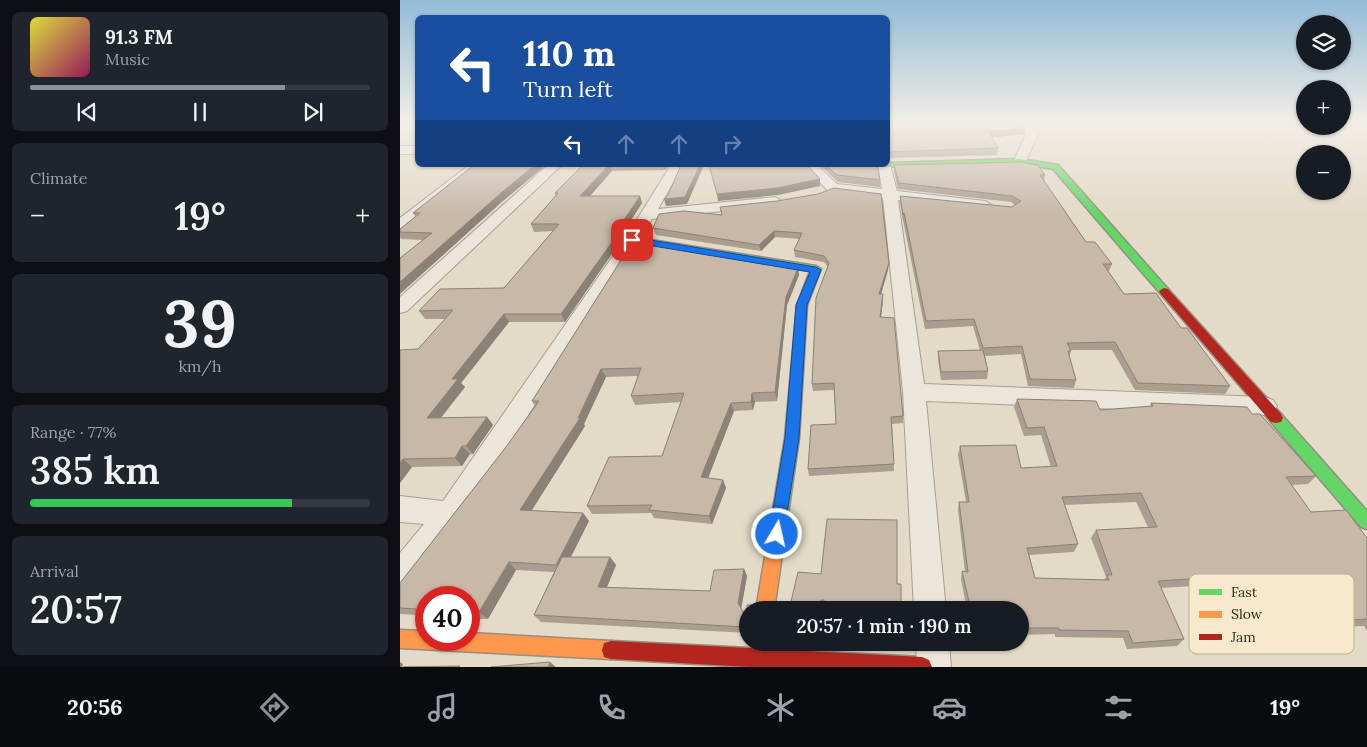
<!DOCTYPE html>
<html lang="en">
<head>
<meta charset="utf-8">
<style>
	:root { --surface:#171b24; --page:#20242c; --text:#f1f3f6; --muted:#9ea1a6; --line:#363941; --accent:#8c9099 }
	body { margin:0; font-family:Lora,serif; background:var(--page); color:var(--text); height:100vh; display:flex; flex-direction:column; font-size:19px; white-space:nowrap }
	* { box-sizing:border-box; margin:0 }
	p { font-size:16px; color:var(--muted) }
	.icon { flex:none; width:28px; height:28px; fill:none; stroke:currentColor; stroke-width:2; stroke-linecap:round; stroke-linejoin:round }
	.map { position:relative; flex:1; overflow:hidden }
	.details { display:flex; flex-direction:column; gap:12px; padding:12px; background:#0d0f14; width:400px }
	.details>* { flex:none }
	.hud { position:absolute; left:15px; top:15px; width:475px; height:152px; border-radius:8px; box-shadow:0 1px 4px #0004; background:#1a4fa0; color:#fff; overflow:hidden }
	.fabs { position:absolute; left:896px; top:15px; display:grid; gap:10px }
	.fabs a { display:grid; place-items:center; width:55px; height:55px; border-radius:50%; background:var(--surface); box-shadow:0 1px 4px #0004; font-size:25px }
	.speed { position:absolute; left:15px; top:586px; display:flex; gap:10px; font-size:25px; font-weight:700; text-align:center }
	.speed>* { display:grid; place-content:center; width:65px; height:65px; border-radius:50%; background:var(--surface); box-shadow:0 1px 4px #0004; line-height:1 }
	.speed .limit { border:8px solid #d22; background:#fff; color:#111 }
	.pin { position:absolute; display:grid; place-items:center; width:42px; height:42px; color:#fff; margin:-21px; border-radius:10px; box-shadow:0 2px 8px #0006 }
	.me { position:absolute; width:55px; margin:-28px; rotate:9deg; stroke-linejoin:round; filter:drop-shadow(0 0 4px #0008) }
	.turn { display:flex; align-items:center; gap:18px; height:105px; padding:0 25px; font-size:22px }
	.turn .icon { width:65px; height:65px; stroke-width:2.5 }
	.turn b { display:block; font-size:35px; line-height:42px }
	.lanes { display:flex; align-items:center; height:48px; padding:0 25px; background:#0003; justify-content:center; gap:25px; direction:ltr }
	.lanes .off { opacity:.35 }
	.big { font-size:38px; font-weight:600; line-height:1.1 }
	.details .card { flex:1; display:flex; flex-direction:column; justify-content:center; gap:8px; min-width:0; padding:0 18px; border-radius:8px; background:var(--page) }
	.details .dial { align-items:center; gap:0 }
	.dial b { font-size:65px; line-height:1 }
	.song { display:flex; align-items:center; gap:15px }
	.cover { width:60px; height:60px; border-radius:8px; background:linear-gradient(135deg,hsl(60 70% 55%),hsl(330 70% 35%)) }
	.played { height:5px; border-radius:2px; background:linear-gradient(90deg,var(--accent) 75%,var(--line) 75%) }
	.keys { display:flex; justify-content:space-around; direction:ltr }
	.heat { display:flex; justify-content:space-between; align-items:center; font-size:28px; direction:ltr }
	.charge { height:8px; border-radius:4px; background:linear-gradient(90deg,#34c759 77%,var(--line) 0) }
	.trip { position:absolute; left:339px; top:601px; width:290px; height:50px; border-radius:25px; background:var(--surface); box-shadow:0 1px 4px #0004; font-weight:600; line-height:50px; text-align:center }
	.dock { display:flex; height:80px; justify-content:space-around; align-items:center; background:#090b0e; color:var(--muted) }
	.dock .icon { width:35px; height:35px }
	.dock .current { color:var(--accent) }
	.dock b { font-size:22px; color:var(--text) }
	main { display:flex; flex:1; min-height:0 }
	.map>svg:first-child { display:block }
	.lines { fill:none; stroke-linecap:round; stroke-linejoin:round }
	.street-casing { stroke:#a89f91; stroke-width:2 }
	.fast-casing { stroke:#978e81; stroke-width:3 }
	.slow-casing { stroke:#978e81; stroke-width:3 }
	.jam-casing { stroke:#978e81; stroke-width:3 }
	.street { fill:#ebe5da; fill-rule:evenodd }
	.fast { fill:#63d668; fill-rule:evenodd }
	.slow { fill:#ff974d; fill-rule:evenodd }
	.jam { fill:#b3261e; fill-rule:evenodd }
	.wall { fill:#ab9e90; fill-rule:evenodd }
	.shaded-wall { fill:#8b8176 }
	.building { fill:#c7b8a8; stroke:#8b8176; fill-rule:evenodd }
	.route { fill:#1a73e8; stroke:#114b97 }
	.key { fill:#f7e9cb; stroke:#bdaf96; stroke-width:1 }
	.key-label { font-size:14px; fill:#35271a }
</style>
</head>
<body>
<main>
<section class="details">
<div class="card">
<div class="song"><i class="cover"></i><div><b>91.3 FM</b><p>Music</p></div></div>
<div class="played"></div>
<div class="keys"><svg class="icon" aria-label="previous" viewBox="0 0 24 24"><path d="M18 5L8 12l10 7zM5 5v14"/></svg><svg class="icon" aria-label="pause" viewBox="0 0 24 24"><path d="M8 5v14M16 5v14"/></svg><svg class="icon" aria-label="next" viewBox="0 0 24 24"><path d="M6 5l10 7-10 7zM19 5v14"/></svg></div>
</div>
<div class="card"><p>Climate</p>
<div class="heat"><a>−</a><b class="big">19°</b><a>+</a></div>
</div>
<div class="card dial"><b>39</b><p>km/h</p></div>
<div class="card"><p>Range · 77%</p><b class="big">385 km</b><div class="charge"></div></div>
<div class="card"><p>Arrival</p><b class="big">20:57</b></div>
</section>
<div class="map">
<svg width="967" height="667" viewBox="0 0 967 667">
	<rect width="100%" height="100%" fill="#e3dac7"/>
	<g class="lines">
		<defs>
			<path id="street" d="M616,123H628L638,134L626,161L620,165L614,161L626,134Z
				M0,146H18V154H0Z
				M488,162L490,165L497,191L585,201L592,205L585,209L498,200L524,384L865,397L873,400L877,406L873,412L865,415L526,401L546,610H514L503,392L483,198L428,191L404,165H417L437,184L482,189L478,165H488Z
				M69,165H83L5,228L0,230V218Z
				M148,165H162L7,311L0,313V297Z
				M271,165H283L258,209L375,197L382,201L375,205L252,219L60,523L11,587L0,591V553L24,524L0,522V496L43,501L224,240Z
				M516,642H549L551,667H517Z"/>
			<path id="fast" d="M620,159L658,165L768,289L769,291L768,293H760L653,169L620,163L484,167L480,165H488V163Z
				M232,237L416,266L421,269L407,305L399,438L387,521L385,526L379,528L373,526L371,521L385,438L397,305L410,271L229,242V238Z
				M876,413L881,414L967,511V529L961,527L871,422L869,418L871,414Z"/>
			<path id="slow" d="M379,514L385,516L387,521L374,610H356L371,521L373,516Z
				M0,630L26,631V640H69V633L211,641L218,643L220,650L218,657L211,659L0,648Z"/>
			<path id="jam" d="M764,288L768,289L881,414L883,418L881,422L876,423L871,422L760,293L759,291Z
				M211,641L522,657L529,660L532,667H349L211,659L204,657L202,650L204,643Z"/>
		</defs>
		<use href="#street" class="street-casing"/>
		<use href="#fast" class="fast-casing"/>
		<use href="#slow" class="slow-casing"/>
		<use href="#jam" class="jam-casing"/>
		<use href="#street" class="street"/>
		<use href="#fast" class="fast"/>
		<use href="#slow" class="slow"/>
		<use href="#jam" class="jam"/>
	</g>
	<path class="wall" d="M488,123L625,128L624,134L592,137L598,148L597,155L488,158V159Z
		M74,165H146L104,200L23,240L1,239L0,237V229L16,217L13,213Z
		M183,165H268L265,170L212,171L190,196H240L242,203L219,239L220,242L165,322H109L61,383L65,387L41,418L87,417L93,425L73,454H70L62,466L12,467L0,483V350L18,349L46,319H25L19,311L104,288L153,231L134,232L131,224L156,196L155,193Z
		M420,165H477L480,180V187L438,182Z
		M494,165L645,175L644,182L686,242L712,264L709,271H708L724,294L781,328L830,386L825,394L735,390L712,350H670L671,351L669,357L676,380L674,388L628,386L621,354L585,356L588,371L587,379L541,380L538,359V351L580,350L573,326L525,329L503,220V221L500,202V196L612,207L615,205L611,202L498,189L494,172Z
		M377,201L488,270L481,294L483,301L481,317L503,416V423L492,424L494,471L409,476L408,469L436,424L434,390L413,391L412,384L428,267L424,262L395,257L394,250L400,239L375,237L361,251L256,235L253,228L322,215Z
		M233,241L398,268L399,275L387,305L377,401L355,402L353,410L334,411L308,478L323,480L326,488L312,524L254,518L251,513L192,514L187,506L209,457L262,456L281,402L235,405L231,396L238,376L206,377L184,424L185,426L131,511L183,513L189,521L171,557H210L216,565L207,587L310,591L314,570L344,569L347,576L341,609L345,615L347,613V605H352L354,610H348V633L141,622L134,615L154,572L116,570L88,619H69V598H26V627L18,621L17,615L0,614V615V583L106,447L135,406L132,401Z
		M617,399L700,410L750,407L751,403L852,414L916,476L908,484L892,485L911,512L967,538V631L964,626L940,627L942,629L931,636L877,640L844,583L761,588L784,639L777,646L727,649L723,638L655,637V634L620,635V610H567L561,579L562,571L565,572L558,510L559,502H566L558,455L560,446L621,468L651,467L641,435L624,436L614,407ZM736,502L748,527L696,530L691,538L706,577L704,580L635,578L629,555L674,552L678,544L664,505Z
		M427,519L424,606H422L421,610H389L421,574Z"/>
	<path class="shaded-wall" d="M625,128L624,134L588,138V131Z
		M135,165H146L104,200L0,294V282L101,193Z
		M209,165H210L212,171L183,204L180,196Z
		M263,165H268L265,170Z
		M300,165H304L287,204L266,206L264,199Z
		M420,179V186L378,195L318,201L317,194Z
		M240,196L242,203L219,239L220,242L165,322L161,314Z
		M374,231L375,237L361,251L359,245Z
		M489,263L488,270L479,301V294Z
		M398,268L399,275L387,305L377,401L375,392L386,297Z
		M483,294V301L480,324V317Z
		M104,314L109,322L61,383L65,387L34,426L27,418L52,379Z
		M201,369L206,377L184,424L185,426L127,518L120,510L178,418Z
		M352,393L355,402L353,410L351,402Z
		M331,403L334,411L305,486L301,477Z
		M87,417L93,425L73,454L66,446Z
		M62,446L70,454L62,466L55,458Z
		M3,459L12,467L0,483V463Z
		M323,480L326,488L312,524L309,516Z
		M183,513L189,521L163,572L156,565Z
		M210,557L216,565L204,594L198,587Z
		M109,562L116,570L88,619L79,612Z
		M344,569L347,576L341,610L338,603Z
		M421,600L422,606L421,610H418Z
		M24,619L26,620V624L22,622Z
		M0,662L3,664L2,667H0Z
		M150,662L156,667H148Z"/>
	<path class="building" d="M488,123H620L625,128L588,131L598,148L488,152V153Z
		M621,162L638,165L645,175H640L686,242H695L712,264H703L724,294L756,293L781,328H787L830,386L738,383L715,342L667,343L671,351H668L676,380L630,379L622,346L583,348L574,319L526,321L504,213L503,215L500,196L612,207L621,201L612,196L499,183L494,165Z
		M74,165H135L101,193L0,282V258L32,233L0,232V229L20,213H13Z
		M183,165H209L180,196H240L216,232L217,235L161,314H104L52,379H58L27,418L87,417L66,446H62L55,458L3,459L0,463V350L18,349L53,310L19,311L40,289L104,288L159,224H131L158,193H155Z
		M281,165H300L285,197L264,199L268,195Z
		M309,165H407L420,179L377,188L317,194Z
		M426,165H477L480,180L437,175Z
		M434,188L481,194L489,263L479,294H483L480,317L494,318L503,416L491,417L494,464L408,469L411,425L436,424L434,383L412,384L416,298L429,263L424,256L394,250L402,233L374,231L359,245L253,228L259,214L284,211L322,215L320,207L377,201L418,194Z
		M233,241L398,268L386,297L375,392L352,393L351,402L331,403L301,477L323,480L309,516L249,510L252,505L187,506L209,457L262,456L284,393L231,396L241,368L201,369L178,418H180L120,510L183,513L156,565L109,562L79,612H69V598H26V619H24L22,622L18,621L16,609L0,608V583L106,447L139,401H132Z
		M583,350L588,371L541,372L538,351Z
		M617,399L696,401L700,410L753,406L751,403L847,407L852,414H860L916,476L886,477L911,512L946,510L967,538V619L936,621L942,629L886,634L852,575L758,581L784,639L733,643L728,631L659,630V628H620V610H571L562,571L568,572L559,502H569L560,446L616,445L621,468L657,466L644,427L627,428ZM741,493L757,527L696,530L712,575H707L709,580L635,578L627,548L678,544L662,497Z
		M427,519L497,520V584H501V610H424V600H421L418,610H389L398,572L421,574Z
		M162,557H210L198,587L310,591L314,570L344,569L338,603L345,615L347,613V605H352L351,610H348V630L345,627L134,615Z
		M150,662L148,667H91Z
		M60,666L59,667H3Z"/>
	<linearGradient id="sky" x2="0" y2="1"><stop stop-color="#93bcd6"/><stop offset="0.57" stop-color="#f2eee6"/><stop offset="1" stop-color="#f2eee6" stop-opacity="0"/></linearGradient>
	<rect width="967" height="216" fill="url(#sky)"/>
	<path class="route" d="M232,237L416,267L421,270L407,305L399,438L383,539L377,541L371,539L369,534L385,438L396,305L410,272L229,242V238Z"/>
	<rect x="789" y="574" width="165" height="80" rx="8" class="key"/>
	<rect x="799" y="589" width="23" height="6" fill="#63d668"/>
	<rect x="799" y="611" width="23" height="7" fill="#ff974d"/>
	<rect x="799" y="634" width="23" height="6" fill="#b3261e"/>
	<g class="key-label">
		<text x="831" y="597">Fast</text>
		<text x="831" y="619">Slow</text>
		<text x="831" y="642">Jam</text>
	</g>
</svg>
<div class="fabs">
<a><svg class="icon" aria-label="layers" viewBox="0 0 24 24"><path d="M12 4l9 5-9 5-9-5zM3 14l9 5 9-5"/></svg></a>
<a>+</a>
<a>−</a>
</div>
<div class="speed"><div class="limit">40</div></div>
<div class="pin" style="left:232px;top:240px;background:#d93025"><svg class="icon" aria-label="arrive" viewBox="0 0 24 24"><path d="M6 21V4h12l-3 4 3 4H6"/></svg></div>
<svg class="me" style="left:377px;top:534px" viewBox="-20 -20 40 40"><circle r="17" fill="#1a73e8" stroke="#fff" stroke-width="3"/><path d="M0-11L8 9 0 5-8 9z" fill="#fff"/></svg>
<div class="trip">20:57 · 1 min · 190 m</div>
<div class="hud">
<div class="turn"><svg class="icon" aria-label="left" viewBox="0 0 24 24"><path d="M17 20v-9H6M10 6l-5 5 5 5"/></svg><div><b>110 m</b>Turn left</div></div>
<div class="lanes"><svg class="icon" aria-label="left" viewBox="0 0 24 24"><path d="M17 20v-9H6M10 6l-5 5 5 5"/></svg><svg class="icon off" aria-label="ahead" viewBox="0 0 24 24"><path d="M12 20V5M6 11l6-6 6 6"/></svg><svg class="icon off" aria-label="ahead" viewBox="0 0 24 24"><path d="M12 20V5M6 11l6-6 6 6"/></svg><svg class="icon off" aria-label="right" viewBox="0 0 24 24"><path d="M7 20v-9h11M14 6l5 5-5 5"/></svg></div>
</div>
</div>
</main>
<nav class="dock">
<b>20:56</b>
<svg class="icon current" aria-label="directions" viewBox="0 0 24 24"><path d="M12 3l9 9-9 9-9-9zM9 14v-3h6M13 9l2 2-2 2"/></svg>
<svg class="icon" aria-label="music" viewBox="0 0 24 24"><path d="M9 18V5l10-2v13"/><circle cx="6" cy="18" r="3"/><circle cx="16" cy="16" r="3"/></svg>
<svg class="icon" aria-label="phone" viewBox="0 0 24 24"><path d="M5 4h4l2 5-3 2q2 4 5 5l2-3 5 2v4C11 20 4 13 5 4z"/></svg>
<svg class="icon" aria-label="climate" viewBox="0 0 24 24"><path d="M12 3v18M4 7l16 10M4 17L20 7"/></svg>
<svg class="icon" aria-label="car" viewBox="0 0 24 24"><path d="M5 17H2v-5l4-1 3-4h7l3 4 3 1v5h-3M9 17h6M6 11h13"/><circle cx="7" cy="17" r="2"/><circle cx="17" cy="17" r="2"/></svg>
<svg class="icon" aria-label="filters" viewBox="0 0 24 24"><path d="M4 7h16M4 17h16"/><circle cx="9" cy="7" r="2"/><circle cx="15" cy="17" r="2"/></svg>
<b>19°</b>
</nav>
</body>
</html>
